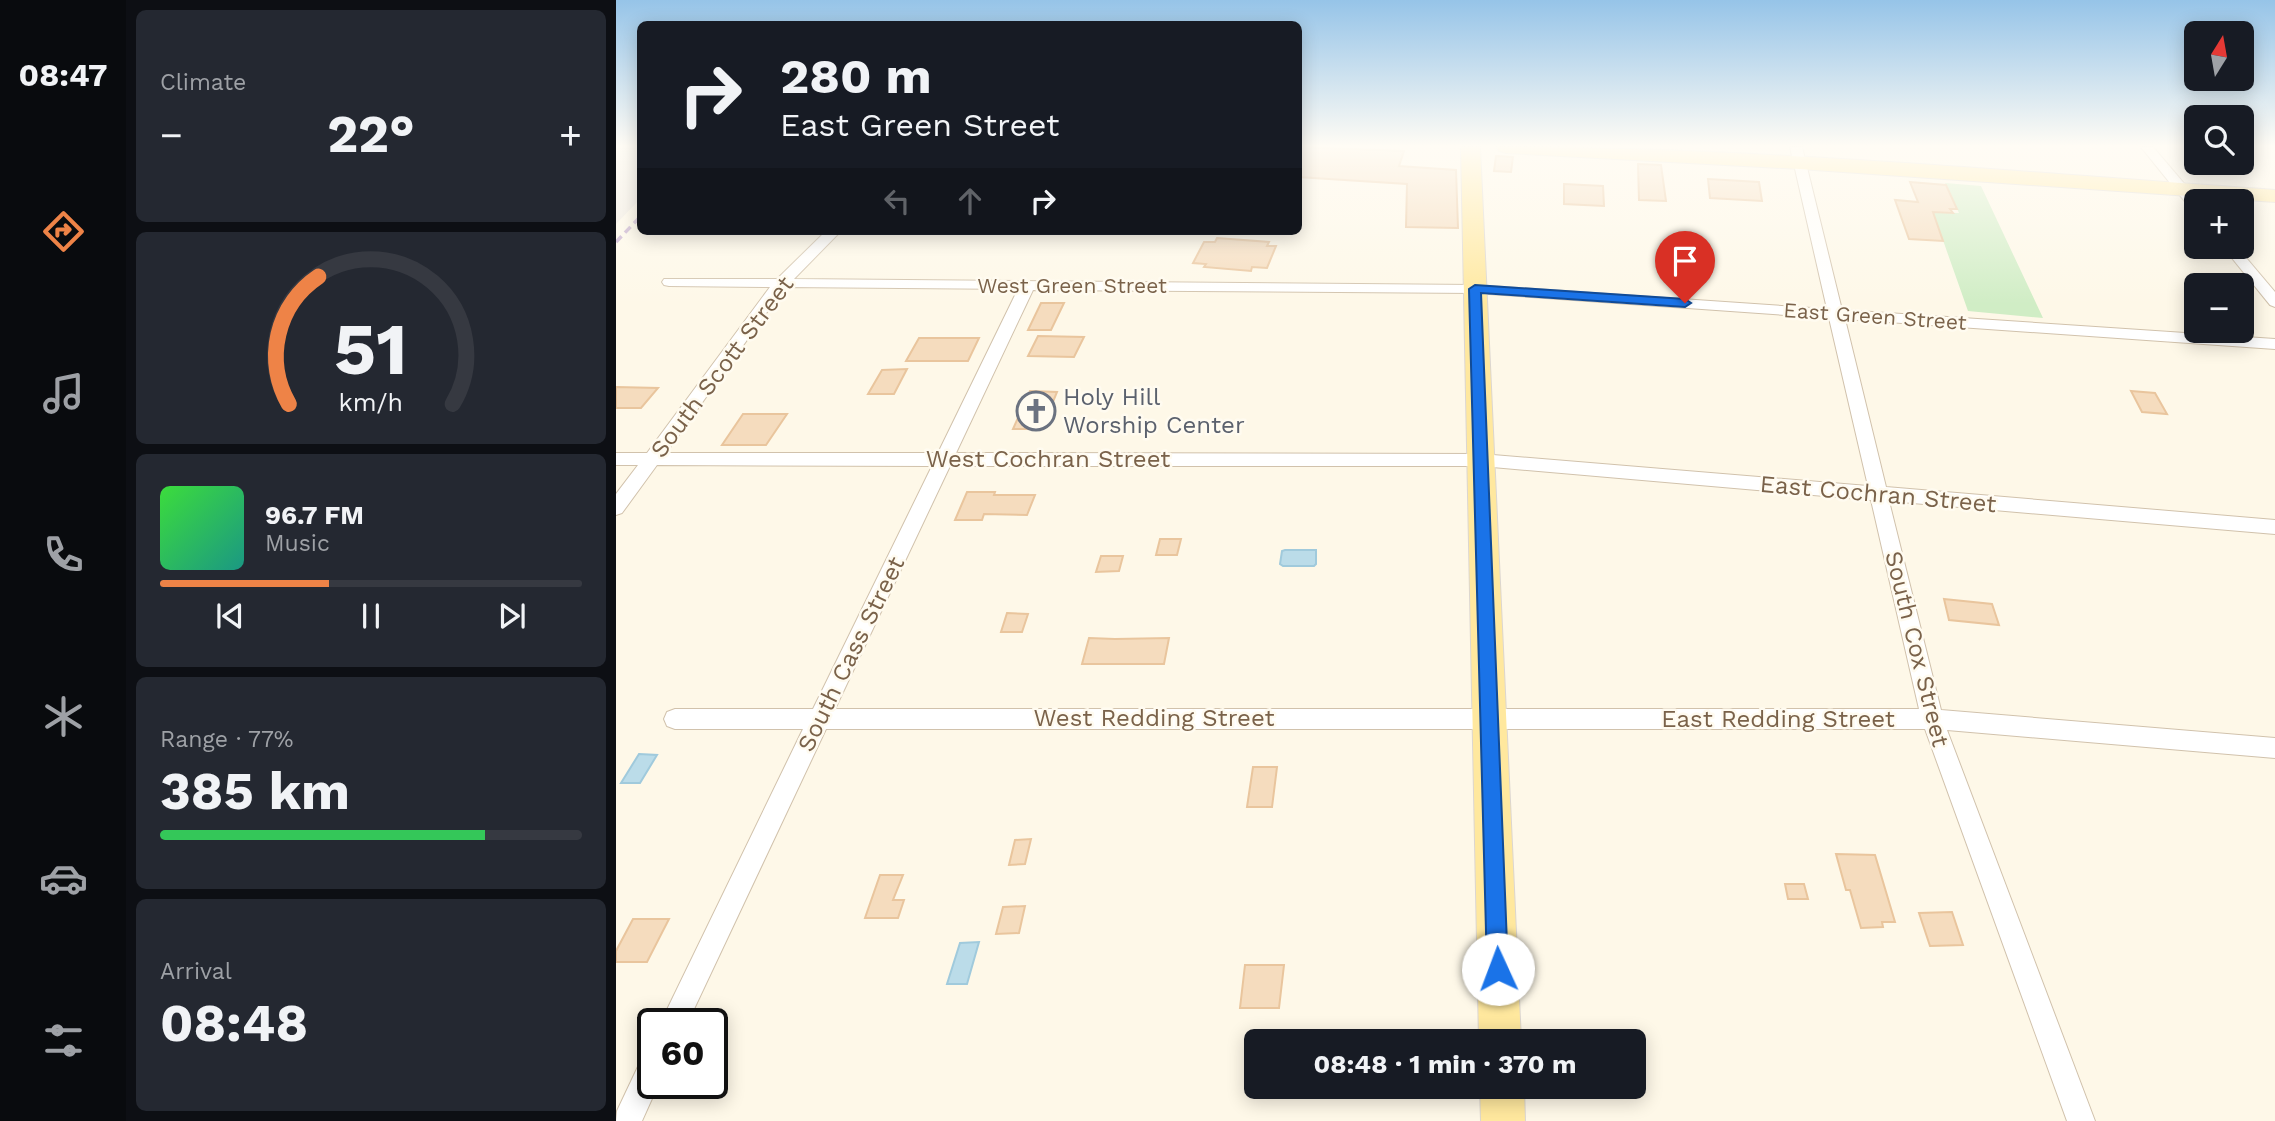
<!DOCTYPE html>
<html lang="en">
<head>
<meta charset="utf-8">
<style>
	:root { --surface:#171b24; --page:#242831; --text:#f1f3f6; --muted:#9ea1a6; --line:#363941; --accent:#ee8347 }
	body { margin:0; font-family:"Work Sans",sans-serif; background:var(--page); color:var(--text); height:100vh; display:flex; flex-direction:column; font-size:26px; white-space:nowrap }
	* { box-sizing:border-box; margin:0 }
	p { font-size:23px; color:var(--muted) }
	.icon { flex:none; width:38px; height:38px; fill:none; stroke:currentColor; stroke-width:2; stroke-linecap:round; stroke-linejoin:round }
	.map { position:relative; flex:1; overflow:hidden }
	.sheet { display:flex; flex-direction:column; gap:10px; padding:10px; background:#0d0f14; width:490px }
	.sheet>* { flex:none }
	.guide { position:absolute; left:21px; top:21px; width:665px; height:214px; border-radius:10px; box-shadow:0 4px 18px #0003; background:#171b24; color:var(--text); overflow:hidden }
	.needle { width:46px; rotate:11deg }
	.buttons { position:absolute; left:1568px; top:21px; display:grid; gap:14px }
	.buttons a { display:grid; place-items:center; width:70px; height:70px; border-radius:10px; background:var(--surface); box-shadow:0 4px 18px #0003; font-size:35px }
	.speed { position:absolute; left:21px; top:1008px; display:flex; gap:14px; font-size:35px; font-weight:700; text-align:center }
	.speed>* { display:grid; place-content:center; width:91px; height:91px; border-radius:50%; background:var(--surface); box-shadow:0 4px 18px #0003; line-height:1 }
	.speed .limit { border:4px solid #111; border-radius:10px; background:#fff; color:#111 }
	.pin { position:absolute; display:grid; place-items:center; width:60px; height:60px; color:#fff; margin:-72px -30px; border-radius:50% 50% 50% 0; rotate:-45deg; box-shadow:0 0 7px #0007 }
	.pin .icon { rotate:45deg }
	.me { position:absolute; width:77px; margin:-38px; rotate:358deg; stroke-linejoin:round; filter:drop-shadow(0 0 5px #0008) }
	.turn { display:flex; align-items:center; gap:24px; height:147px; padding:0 28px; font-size:32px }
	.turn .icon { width:91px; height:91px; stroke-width:2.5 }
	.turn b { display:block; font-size:49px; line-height:60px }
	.lanes { display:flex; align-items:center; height:66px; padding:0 28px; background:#0003; justify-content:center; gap:35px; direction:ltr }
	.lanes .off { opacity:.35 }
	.big { font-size:52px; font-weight:700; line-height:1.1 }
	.sheet .widget { flex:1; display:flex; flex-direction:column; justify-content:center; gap:10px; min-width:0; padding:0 24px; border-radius:10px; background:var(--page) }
	.sheet .dial { align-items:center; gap:0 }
	.dial svg { height:182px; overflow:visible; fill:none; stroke:var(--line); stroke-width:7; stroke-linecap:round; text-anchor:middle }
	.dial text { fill:var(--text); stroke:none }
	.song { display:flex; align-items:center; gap:21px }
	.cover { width:84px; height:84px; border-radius:10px; background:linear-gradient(135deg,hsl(120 70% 55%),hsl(170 70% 35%)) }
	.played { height:7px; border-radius:4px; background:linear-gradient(90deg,var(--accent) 40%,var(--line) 40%) }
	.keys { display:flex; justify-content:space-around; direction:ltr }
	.heat { display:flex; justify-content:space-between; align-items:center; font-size:38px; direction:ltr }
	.charge { height:10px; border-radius:5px; background:linear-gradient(90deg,#34c759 77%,var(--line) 0) }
	.trip { position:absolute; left:628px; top:1029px; width:402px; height:70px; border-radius:10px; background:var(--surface); box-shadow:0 4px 18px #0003; font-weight:700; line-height:70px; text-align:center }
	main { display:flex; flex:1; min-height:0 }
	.menu { display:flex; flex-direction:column; width:126px; justify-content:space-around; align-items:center; background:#090b0e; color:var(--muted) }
	.menu .icon { width:49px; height:49px }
	.menu .current { color:var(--accent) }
	.menu b { font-size:32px; color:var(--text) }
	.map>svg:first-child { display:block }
	.industrial { fill:#efeae2 }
	.green { fill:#d0edc5 }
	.water { fill:#bbdce9; stroke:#a0cadc; stroke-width:2 }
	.building { fill:#f5dcbe; stroke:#e9c59d; stroke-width:2 }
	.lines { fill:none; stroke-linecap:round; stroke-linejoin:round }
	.street-casing { stroke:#d1c2ac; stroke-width:2 }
	.primary-casing { stroke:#dcd6d0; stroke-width:2 }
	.street { fill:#fff; fill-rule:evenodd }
	.primary { fill:#ffe89e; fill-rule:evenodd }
	.rail { stroke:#bea4ca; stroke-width:3.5; stroke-dasharray:8 5; stroke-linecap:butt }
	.route { fill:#1a73e8; stroke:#114b97; stroke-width:2 }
	.labels { text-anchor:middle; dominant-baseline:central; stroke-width:5; stroke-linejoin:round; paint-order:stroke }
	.far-street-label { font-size:21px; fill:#7a624a; stroke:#fffbf0 }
	.street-label { font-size:24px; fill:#7a624a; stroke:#fffbf0 }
	.worship-label { font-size:24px; fill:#5b616d; stroke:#fffbf0; text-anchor:start }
</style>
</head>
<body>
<main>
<nav class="menu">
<b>08:47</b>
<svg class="icon current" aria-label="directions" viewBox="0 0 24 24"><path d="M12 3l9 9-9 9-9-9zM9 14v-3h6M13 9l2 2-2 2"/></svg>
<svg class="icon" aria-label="music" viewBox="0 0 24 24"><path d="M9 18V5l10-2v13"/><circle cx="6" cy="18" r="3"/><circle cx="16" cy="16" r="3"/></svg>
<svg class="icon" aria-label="phone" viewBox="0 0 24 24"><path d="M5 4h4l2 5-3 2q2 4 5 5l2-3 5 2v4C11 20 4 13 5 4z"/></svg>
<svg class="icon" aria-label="climate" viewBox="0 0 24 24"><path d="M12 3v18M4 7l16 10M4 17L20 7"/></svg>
<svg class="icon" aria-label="car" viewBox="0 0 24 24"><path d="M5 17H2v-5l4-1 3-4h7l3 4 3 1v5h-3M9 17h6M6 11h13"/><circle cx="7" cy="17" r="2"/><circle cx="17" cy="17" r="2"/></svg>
<svg class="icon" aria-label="filters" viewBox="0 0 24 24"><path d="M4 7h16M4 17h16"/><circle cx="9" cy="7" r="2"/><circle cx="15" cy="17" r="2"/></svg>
</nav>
<section class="sheet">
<div class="widget"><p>Climate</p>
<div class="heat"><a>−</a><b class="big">22°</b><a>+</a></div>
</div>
<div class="widget dial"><svg viewBox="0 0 100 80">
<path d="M14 69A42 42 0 1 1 86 69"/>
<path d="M14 69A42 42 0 0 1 27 13" stroke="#ee8347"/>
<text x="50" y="56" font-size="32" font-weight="700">51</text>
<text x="50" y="72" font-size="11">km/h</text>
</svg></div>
<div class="widget">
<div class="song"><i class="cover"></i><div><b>96.7 FM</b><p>Music</p></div></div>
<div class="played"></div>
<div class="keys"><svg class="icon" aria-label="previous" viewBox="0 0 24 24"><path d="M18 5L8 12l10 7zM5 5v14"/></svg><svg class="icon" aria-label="pause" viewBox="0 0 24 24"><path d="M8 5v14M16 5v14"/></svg><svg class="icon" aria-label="next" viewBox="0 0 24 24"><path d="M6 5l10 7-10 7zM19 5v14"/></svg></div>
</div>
<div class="widget"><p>Range · 77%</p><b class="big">385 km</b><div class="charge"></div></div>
<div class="widget"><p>Arrival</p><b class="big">08:48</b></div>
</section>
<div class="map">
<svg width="1659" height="1121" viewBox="0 0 1659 1121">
	<rect width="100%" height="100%" fill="#fef8e8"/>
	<path class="industrial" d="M0,147H24V199L0,224Z"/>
	<path class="green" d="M1329,183L1365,186L1427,318L1352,311L1317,212L1343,213Z"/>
	<path class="water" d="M669,550H700V564L698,566H667L664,564L666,551Z
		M23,754L41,755L24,783H5Z
		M363,942L351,984H331L344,943Z"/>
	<path class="building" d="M682,147L788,151L783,166L840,170L842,228L790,227L791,184L682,177Z
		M880,156L897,157L895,172L878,171Z
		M1022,164L1045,165L1050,201L1023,200Z
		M1092,179L1143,182L1146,201L1094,198Z
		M1294,182L1330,185L1341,209H1334L1337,213L1317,212L1327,241L1293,239L1279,200L1302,202Z
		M948,184L987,186L988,206L948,204Z
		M601,238L653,242L651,246H660L651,268L636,267L635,271L588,267L590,264L577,263L588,242H599Z
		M425,303H448L435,330H412Z
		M422,336L468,337L458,357L412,356Z
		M303,338H363L352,361H290Z
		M291,369L278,394H252L266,370Z
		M0,387L42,388L25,408H0Z
		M414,391L441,392L426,429H397Z
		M1515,391L1539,393L1551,414L1526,412Z
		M127,414H171L150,445H106Z
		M351,492H379L378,495H419L411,515L368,514L366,520H339Z
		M544,539H565L561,555H540Z
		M485,556H507L503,571L480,572Z
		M1328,599L1376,604L1383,625L1333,620Z
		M391,613L412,614L406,632H385Z
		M473,638L499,639L553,638L548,664H466Z
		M637,767H661L656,807H631Z
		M415,839L409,864L393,865L399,840Z
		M1220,854L1259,855L1279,922H1266L1267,927L1245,928L1234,890H1230Z
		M264,875H287L277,900H288L282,918H249Z
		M1169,884H1188L1192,899H1172Z
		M409,906L403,933L380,934L387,907Z
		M1336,912L1347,945L1314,946L1303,913Z
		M17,919H53L31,962H0V951Z
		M629,965H668L663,1008H624Z"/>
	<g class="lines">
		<defs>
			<path id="street" d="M1174,147H1186L1226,310L1659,339V349L1229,319L1270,487L1659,520V534L1273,501L1325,710L1659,738V758L1331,730L1479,1121H1451L1309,729H210L71,1024H44L187,729H59L51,726L48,719L51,712L59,709H197L316,466L41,465L6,513L0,515V494L22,465H0V453H31L154,287L53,286L48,285L46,282L48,279H161L210,231H225L178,279L859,285L1211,309ZM169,287L402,289L322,453H50ZM417,290L859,293L1213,318L1252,486L865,454L340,453ZM334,466H865L1255,500L1303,709H219Z
				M1525,147H1537L1583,201H1580V210L1575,209Z
				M1607,247H1621L1659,292V307L1654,305Z
				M37,1052V1083H43L26,1121H0L1,1111L27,1056Z"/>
			<path id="primary" d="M845,147H864L905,1041H863Z
				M881,147C1140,147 1400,172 1659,190V202L1184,169L890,153L883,151Z
				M864,1087H908L909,1121H865Z"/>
		</defs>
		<use href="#street" class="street-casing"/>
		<use href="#primary" class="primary-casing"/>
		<use href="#street" class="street"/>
		<use href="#primary" class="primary"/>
		<path class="rail" d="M0,242L24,217"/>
	</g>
	<linearGradient id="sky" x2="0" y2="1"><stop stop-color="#96c4e8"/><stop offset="0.48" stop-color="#fffcf5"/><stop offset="1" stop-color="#fffcf5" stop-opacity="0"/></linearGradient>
	<rect width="1659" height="304" fill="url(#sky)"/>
	<path class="route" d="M859,285L1069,299L1075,303L1069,307L865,293L892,969L889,977L882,980L874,977L871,969L853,289Z"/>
	<defs>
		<symbol id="church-ring" viewBox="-11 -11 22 22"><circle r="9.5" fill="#fffbf0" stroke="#6b7280" stroke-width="1.5"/><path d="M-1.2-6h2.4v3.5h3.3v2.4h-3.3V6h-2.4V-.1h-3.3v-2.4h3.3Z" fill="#6b7280"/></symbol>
	</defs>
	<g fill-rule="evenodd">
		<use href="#church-ring" x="398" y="389" width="44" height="44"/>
	</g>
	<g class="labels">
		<g class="far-street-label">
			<text x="456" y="285">West Green Street</text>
			<text transform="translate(1259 316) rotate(4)">East Green Street</text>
		</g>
		<g class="street-label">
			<text transform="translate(106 367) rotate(-53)">South Scott Street</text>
			<text x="432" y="459">West Cochran Street</text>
			<text transform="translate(1262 494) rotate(5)">East Cochran Street</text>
			<text transform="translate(1301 649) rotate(76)">South Cox Street</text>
			<text transform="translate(235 654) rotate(-64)">South Cass Street</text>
			<text x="538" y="718">West Redding Street</text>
			<text x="1162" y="719">East Redding Street</text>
		</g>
		<g class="worship-label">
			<text x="447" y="397">Holy Hill<tspan x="447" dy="28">Worship Center</tspan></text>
		</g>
	</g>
</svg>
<div class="buttons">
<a><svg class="needle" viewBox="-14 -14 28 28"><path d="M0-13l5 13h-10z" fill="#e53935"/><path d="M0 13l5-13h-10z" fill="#9ea1a6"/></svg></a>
<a><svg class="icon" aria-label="search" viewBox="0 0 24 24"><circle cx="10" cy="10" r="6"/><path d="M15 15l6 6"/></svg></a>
<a>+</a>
<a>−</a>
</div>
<div class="speed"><div class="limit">60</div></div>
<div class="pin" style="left:1069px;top:303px;background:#d93025"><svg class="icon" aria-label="arrive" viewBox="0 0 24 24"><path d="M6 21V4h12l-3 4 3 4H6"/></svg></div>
<svg class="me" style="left:882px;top:969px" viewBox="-20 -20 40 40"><circle r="19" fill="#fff"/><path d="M0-13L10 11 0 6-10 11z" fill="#1a73e8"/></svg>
<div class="trip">08:48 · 1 min · 370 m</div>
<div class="guide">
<div class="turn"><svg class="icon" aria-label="right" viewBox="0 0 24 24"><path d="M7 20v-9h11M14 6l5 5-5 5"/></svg><div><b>280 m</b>East Green Street</div></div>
<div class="lanes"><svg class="icon off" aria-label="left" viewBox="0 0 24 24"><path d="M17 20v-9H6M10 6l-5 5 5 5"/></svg><svg class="icon off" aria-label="ahead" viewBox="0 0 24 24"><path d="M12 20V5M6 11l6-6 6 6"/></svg><svg class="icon" aria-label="right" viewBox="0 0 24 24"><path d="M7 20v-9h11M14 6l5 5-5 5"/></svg></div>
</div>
</div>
</main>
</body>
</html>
